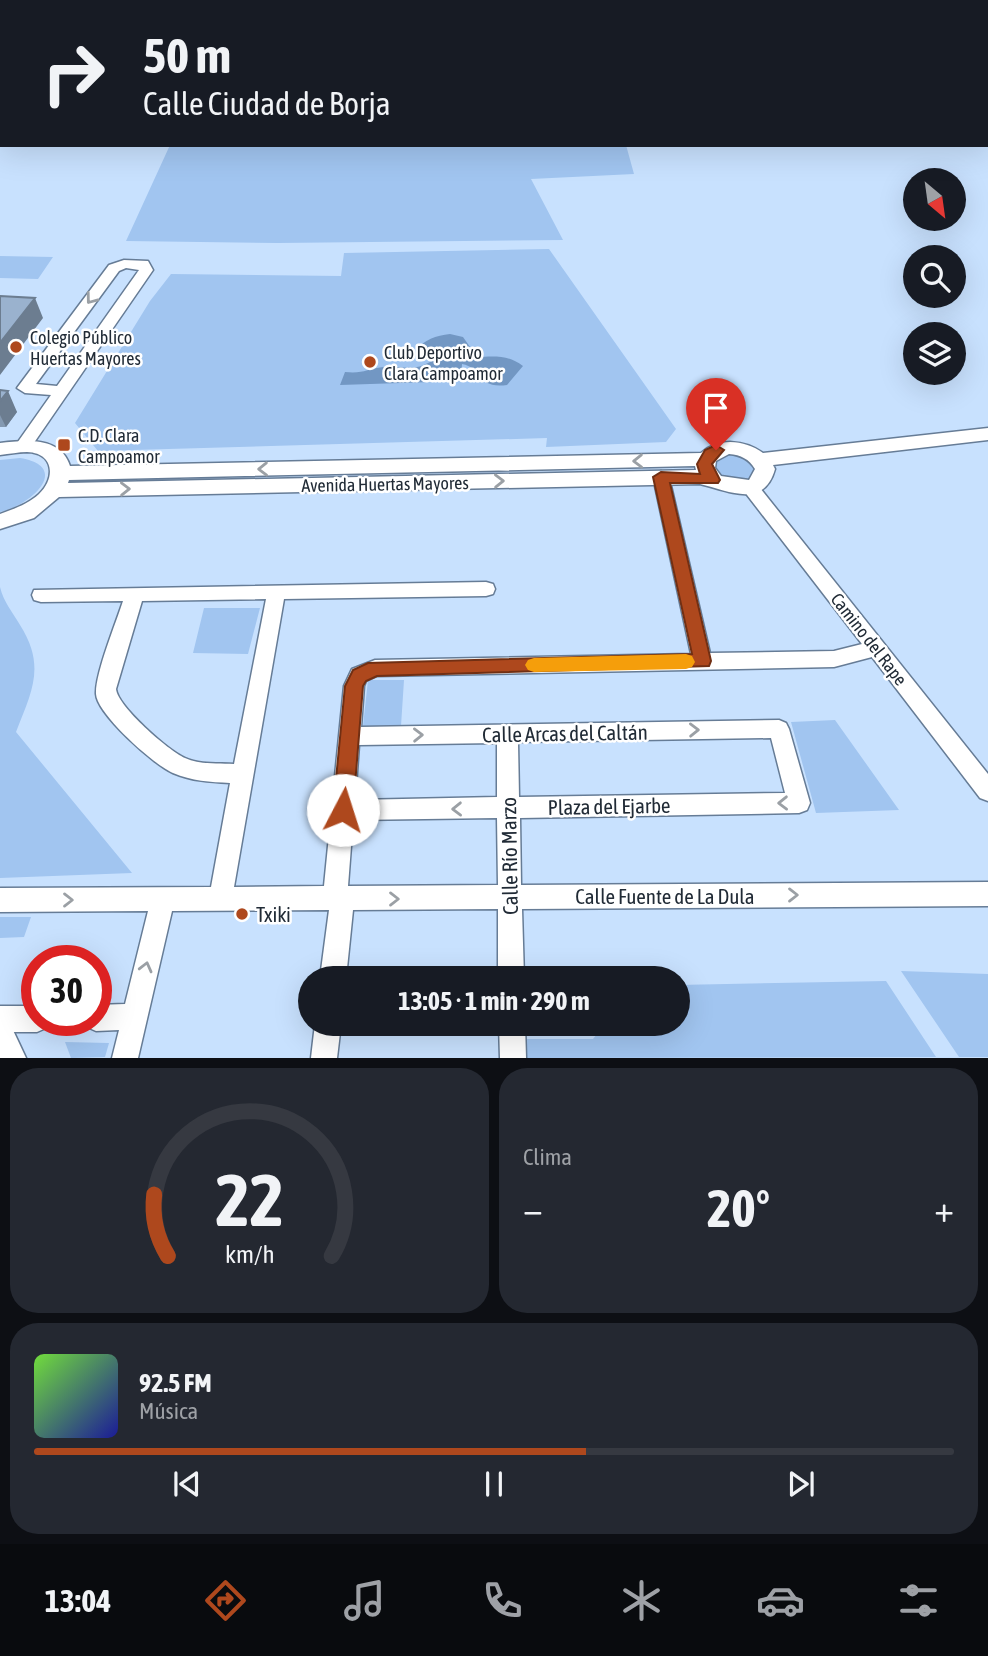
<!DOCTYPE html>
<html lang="es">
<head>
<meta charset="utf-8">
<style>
	:root { --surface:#171b24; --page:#242831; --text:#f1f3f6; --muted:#9ea1a6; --line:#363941; --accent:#ae481d }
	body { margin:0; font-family:"Asap Condensed",sans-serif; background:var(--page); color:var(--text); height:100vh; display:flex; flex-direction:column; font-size:26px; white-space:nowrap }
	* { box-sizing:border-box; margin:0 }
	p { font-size:23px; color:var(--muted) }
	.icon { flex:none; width:38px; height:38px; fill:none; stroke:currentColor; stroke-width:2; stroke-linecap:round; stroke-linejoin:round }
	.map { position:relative; height:1058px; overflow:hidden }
	.drawer { display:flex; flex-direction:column; gap:10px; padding:10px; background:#0d0f14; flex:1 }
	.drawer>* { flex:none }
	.guide { position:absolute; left:0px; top:0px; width:989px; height:147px; box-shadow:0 7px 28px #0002; background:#171b24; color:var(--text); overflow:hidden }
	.needle { width:46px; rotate:151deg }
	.controls { position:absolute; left:903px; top:168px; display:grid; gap:14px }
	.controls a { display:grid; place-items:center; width:63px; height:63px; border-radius:50%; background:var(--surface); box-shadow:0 7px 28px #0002; font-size:35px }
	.speed { position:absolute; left:21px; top:945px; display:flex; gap:14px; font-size:35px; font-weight:700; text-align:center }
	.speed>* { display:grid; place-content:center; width:91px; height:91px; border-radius:50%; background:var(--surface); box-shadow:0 7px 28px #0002; line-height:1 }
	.speed .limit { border:10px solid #d22; background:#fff; color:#111 }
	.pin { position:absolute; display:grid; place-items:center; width:60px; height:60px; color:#fff; margin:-72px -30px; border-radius:50% 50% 50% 0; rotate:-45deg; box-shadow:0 0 7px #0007 }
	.pin .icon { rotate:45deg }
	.me { position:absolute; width:77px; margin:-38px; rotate:5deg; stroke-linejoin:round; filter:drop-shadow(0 0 5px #0008) }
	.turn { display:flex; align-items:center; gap:24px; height:147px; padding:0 28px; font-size:32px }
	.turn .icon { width:91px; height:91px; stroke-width:2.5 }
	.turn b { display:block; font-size:49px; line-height:60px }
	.big { font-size:52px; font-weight:700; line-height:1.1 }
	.drawer .card { flex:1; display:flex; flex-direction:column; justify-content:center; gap:10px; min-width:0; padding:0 24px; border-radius:28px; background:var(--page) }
	.drawer .dial { align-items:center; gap:0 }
	.dial svg { height:182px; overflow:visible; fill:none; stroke:var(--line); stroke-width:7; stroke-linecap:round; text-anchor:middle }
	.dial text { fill:var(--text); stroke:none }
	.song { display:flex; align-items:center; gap:21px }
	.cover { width:84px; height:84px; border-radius:10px; background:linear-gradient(135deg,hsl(100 70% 55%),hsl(240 70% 35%)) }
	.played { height:7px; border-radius:4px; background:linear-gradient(90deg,var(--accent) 60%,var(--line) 60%) }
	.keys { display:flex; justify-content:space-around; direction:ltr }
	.heat { display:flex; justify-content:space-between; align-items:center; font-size:38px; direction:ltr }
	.drawer .tiles { flex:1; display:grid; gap:10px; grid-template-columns:1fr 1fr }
	.card:last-child { grid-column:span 2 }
	.trip { position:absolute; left:298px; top:966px; width:392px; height:70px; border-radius:35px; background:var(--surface); box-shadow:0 7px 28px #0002; font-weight:700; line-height:70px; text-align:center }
	.menu { display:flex; height:112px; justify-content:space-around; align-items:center; background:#090b0e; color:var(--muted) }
	.menu .icon { width:49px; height:49px }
	.menu .selected { color:var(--accent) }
	.menu b { font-size:32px; color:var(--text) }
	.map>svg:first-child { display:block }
	.green { fill:#a1c5f0 }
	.water { fill:#7297c3 }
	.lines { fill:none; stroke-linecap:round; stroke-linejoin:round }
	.minor-casing { stroke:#667c96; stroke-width:3 }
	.tertiary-casing { stroke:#667c96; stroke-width:3 }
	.secondary-casing { stroke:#667c96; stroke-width:4 }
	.minor { fill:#fff; fill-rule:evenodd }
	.tertiary { fill:#fff; fill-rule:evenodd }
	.secondary { fill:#fff; fill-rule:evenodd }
	.wall { fill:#8499b1 }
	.shaded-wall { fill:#6c7d90 }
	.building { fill:#9ab2ce; stroke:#6c7d90; stroke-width:2 }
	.oneway { stroke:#9ba0a5 }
	.route { fill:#ae481d; stroke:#712f13; stroke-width:2 }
	.slow { fill:#f59e0b }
	.poi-dot { fill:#ae481d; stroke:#fff; stroke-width:2.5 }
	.labels { text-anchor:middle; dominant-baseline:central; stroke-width:5; stroke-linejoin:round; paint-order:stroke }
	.poi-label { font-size:18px; fill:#212b36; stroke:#fff; text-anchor:start }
	.street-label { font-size:18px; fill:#212b36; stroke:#fff }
	.near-street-label { font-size:21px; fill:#212b36; stroke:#fff }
	.near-poi-label { font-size:21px; fill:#212b36; stroke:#fff; text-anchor:start }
</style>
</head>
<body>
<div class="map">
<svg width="988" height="1058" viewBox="0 0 988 1058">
	<rect width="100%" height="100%" fill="#c8e1fe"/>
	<path class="green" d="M170,145H626L634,174L531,179L563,240L278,243L126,241Z
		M549,249L676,429L666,442L546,447L547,438L98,451L75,423L150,301L171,274L341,276L344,253Z
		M0,256L53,257L38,279L0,278Z
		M730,454L740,455L755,465L756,472C749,485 737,481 724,480L713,467L714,461Z
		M20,458C73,467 30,506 0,512V460Z
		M0,587C4,603 12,611 20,625C46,666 32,691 16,732L132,873L0,878Z
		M204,608H260L248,654L193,653Z
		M368,680H404L401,726H363Z
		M835,720L899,810L816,813L791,722Z
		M0,917H31L24,937L0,938Z
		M901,971L988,974V1057H959Z
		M886,981L936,1057L523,1058V1039H593L605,1024H677V985Z
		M65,1042L109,1043L105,1057L71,1058Z"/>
	<path class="water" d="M450,334L463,337L477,357C496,356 508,355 523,366L507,385C476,389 483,368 462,364L461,381L340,385L345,372C363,374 367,369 383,367C405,365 411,373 432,361L429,356L419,358L416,351C424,339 436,336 450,334Z"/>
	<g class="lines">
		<defs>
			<path id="minor" d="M977,0H985V2H977Z
				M987,127H988V134H987Z
				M124,260L148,261L153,270L29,450H17L15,446L51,395L25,393L17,388L109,265ZM126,268L139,270L57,386L36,384L119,271Z
				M661,471L669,477L710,653L834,651L862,644L744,491L742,487L744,483H756L988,774V801L980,798L872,657L834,667L377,676L366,681L364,686L361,727L779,720L786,723L789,729L810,803L807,810L799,813L520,818L521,885L988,882V906L522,909L524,978H498V909L353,910L346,978H320L329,910L172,911L138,1058H112L119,1030L96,1031L87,1027L84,1020H96V1005L125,1004L148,911L0,912V888L211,887L230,783C210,782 192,781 173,773C154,765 97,714 96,694C95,674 116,623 123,601L41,602L34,600L32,595L34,590L486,582L493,584L495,589L493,594L486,596L284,599L234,887L324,886L344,686L352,669L375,660L691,654L653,477ZM266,599L234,764C218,763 200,765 185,758C168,750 118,707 116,689L142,601ZM771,738L785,793L519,797L518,742ZM497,743V797L355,800L359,745ZM497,818L498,885L348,886L353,820Z
				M0,1006H37V1020H49L46,1028L37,1032H0Z
				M315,1024H341L337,1058H311Z
				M499,1024H525L526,1058H500Z"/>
			<path id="tertiary" d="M988,428V440L773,465L775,469C764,509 729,491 700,484L59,497L34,518L0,529V514C14,509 28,504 39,494C56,478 54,453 27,452C19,452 9,454 0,455V443C25,440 61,436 70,466L701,453C719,437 745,440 763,453ZM729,454C741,455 749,459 755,469L749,480L721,476L715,468L716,461ZM695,466L696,470L68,483L69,480Z
				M0,1021L11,1026L26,1058H0Z"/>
			<path id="secondary" d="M967,0H979L980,2H968Z
				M987,20L988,21V29L987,28Z"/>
		</defs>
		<use href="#minor" class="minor-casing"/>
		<use href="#tertiary" class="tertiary-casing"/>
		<use href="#secondary" class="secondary-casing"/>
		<use href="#minor" class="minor"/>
		<use href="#tertiary" class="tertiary"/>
		<use href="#secondary" class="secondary"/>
	</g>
	<path class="wall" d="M0,390L17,412L6,427H0Z"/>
	<path class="shaded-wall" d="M35,298L43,318L0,375V343Z
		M8,391L17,412L6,427L0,415V401Z"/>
	<path class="building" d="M816,0H915L916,2H817Z
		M0,296L35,298L0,343Z
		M0,390L8,391L0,401Z"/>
	<defs><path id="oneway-chevron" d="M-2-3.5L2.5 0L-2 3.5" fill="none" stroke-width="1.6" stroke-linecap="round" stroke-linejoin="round" transform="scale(1.75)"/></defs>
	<g class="oneway">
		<use href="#oneway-chevron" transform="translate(91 299) rotate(127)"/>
		<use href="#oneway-chevron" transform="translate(638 461) rotate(179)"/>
		<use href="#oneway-chevron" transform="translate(263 469) rotate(179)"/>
		<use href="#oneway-chevron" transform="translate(499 481) rotate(-1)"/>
		<use href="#oneway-chevron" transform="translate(125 489) rotate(-1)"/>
		<use href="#oneway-chevron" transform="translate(694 730) rotate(-1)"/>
		<use href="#oneway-chevron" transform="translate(418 735) rotate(-1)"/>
		<use href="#oneway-chevron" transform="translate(783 803) rotate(179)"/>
		<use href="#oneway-chevron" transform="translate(457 809) rotate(179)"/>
		<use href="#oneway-chevron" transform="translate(793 895)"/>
		<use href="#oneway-chevron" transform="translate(394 899)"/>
		<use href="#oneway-chevron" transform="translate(68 900)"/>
		<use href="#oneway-chevron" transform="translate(146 967) rotate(-76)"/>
	</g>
	<path class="route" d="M716,445L724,450L712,464L720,480L718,483H670L711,661L709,666L377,676L366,681L363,686L353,810L350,817L343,820L336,817L333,810L345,686L353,670L368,663L692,654L653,477L661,472L700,474L697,464L705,450Z"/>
	<path class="slow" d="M686,654L692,656L695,662L692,667L686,669L534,672L528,670L525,665L528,660L534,658Z"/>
	<g class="poi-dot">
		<circle cx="16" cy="347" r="7"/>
		<circle cx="370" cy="362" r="7"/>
		<rect x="57" y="438" width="14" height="14" rx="3.5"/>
		<circle cx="242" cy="914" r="7"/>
	</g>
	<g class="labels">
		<g class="poi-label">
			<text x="30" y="337">Colegio Público<tspan x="30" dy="21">Huertas Mayores</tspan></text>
			<text x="384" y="352">Club Deportivo<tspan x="384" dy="21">Clara Campoamor</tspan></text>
			<text x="78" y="435">C.D. Clara<tspan x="78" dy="21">Campoamor</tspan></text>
		</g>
		<g class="street-label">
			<text transform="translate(385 484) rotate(-1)">Avenida Huertas Mayores</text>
			<text transform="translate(869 639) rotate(52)">Camino del Rape</text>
		</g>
		<g class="near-street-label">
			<text transform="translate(565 733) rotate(-1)">Calle Arcas del Caltán</text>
			<text transform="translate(609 806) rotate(-1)">Plaza del Ejarbe</text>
			<text transform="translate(509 856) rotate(-91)">Calle Río Marzo</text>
			<text x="665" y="896">Calle Fuente de La Dula</text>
		</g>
		<g class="near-poi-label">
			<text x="256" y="914">Txiki</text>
		</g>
	</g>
</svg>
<div class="controls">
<a><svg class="needle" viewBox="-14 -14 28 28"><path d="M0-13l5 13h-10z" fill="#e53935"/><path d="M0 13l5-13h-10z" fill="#9ea1a6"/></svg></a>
<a><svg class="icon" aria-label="search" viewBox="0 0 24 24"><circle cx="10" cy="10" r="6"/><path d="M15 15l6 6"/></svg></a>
<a><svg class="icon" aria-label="layers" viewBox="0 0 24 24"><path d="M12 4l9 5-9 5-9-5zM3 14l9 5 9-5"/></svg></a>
</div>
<div class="speed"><div class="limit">30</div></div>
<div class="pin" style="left:716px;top:450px;background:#d93025"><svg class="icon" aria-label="arrive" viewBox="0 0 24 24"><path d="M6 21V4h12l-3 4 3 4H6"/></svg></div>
<svg class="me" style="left:343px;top:810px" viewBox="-20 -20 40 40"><circle r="19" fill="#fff"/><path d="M0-13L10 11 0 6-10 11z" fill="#ae481d"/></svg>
<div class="trip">13:05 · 1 min · 290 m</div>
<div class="guide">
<div class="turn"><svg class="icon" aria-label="right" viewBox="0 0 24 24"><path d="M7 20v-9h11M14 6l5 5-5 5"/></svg><div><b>50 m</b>Calle Ciudad de Borja</div></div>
</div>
</div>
<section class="drawer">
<div class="tiles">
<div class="card dial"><svg viewBox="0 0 100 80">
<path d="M14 69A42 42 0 1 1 86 69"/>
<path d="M14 69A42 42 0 0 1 8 42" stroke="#ae481d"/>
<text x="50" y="56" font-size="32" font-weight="700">22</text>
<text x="50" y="72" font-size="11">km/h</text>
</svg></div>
<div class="card"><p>Clima</p>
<div class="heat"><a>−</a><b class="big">20°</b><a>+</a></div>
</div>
<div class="card">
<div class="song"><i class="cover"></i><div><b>92.5 FM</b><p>Música</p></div></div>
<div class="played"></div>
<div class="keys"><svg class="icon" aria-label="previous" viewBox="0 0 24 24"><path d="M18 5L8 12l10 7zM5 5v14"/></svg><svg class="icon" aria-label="pause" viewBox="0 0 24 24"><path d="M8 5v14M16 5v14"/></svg><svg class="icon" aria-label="next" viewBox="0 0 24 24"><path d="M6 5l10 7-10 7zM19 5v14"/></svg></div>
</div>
</div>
</section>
<nav class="menu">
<b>13:04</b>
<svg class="icon selected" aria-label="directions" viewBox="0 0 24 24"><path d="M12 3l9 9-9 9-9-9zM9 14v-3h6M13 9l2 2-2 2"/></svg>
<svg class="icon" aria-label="music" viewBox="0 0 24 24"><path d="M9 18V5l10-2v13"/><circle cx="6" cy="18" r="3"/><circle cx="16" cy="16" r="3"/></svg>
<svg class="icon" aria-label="phone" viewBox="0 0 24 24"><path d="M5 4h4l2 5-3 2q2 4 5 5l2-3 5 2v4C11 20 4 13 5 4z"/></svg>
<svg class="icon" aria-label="climate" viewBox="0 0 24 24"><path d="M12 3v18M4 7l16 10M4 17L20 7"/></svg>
<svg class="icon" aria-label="car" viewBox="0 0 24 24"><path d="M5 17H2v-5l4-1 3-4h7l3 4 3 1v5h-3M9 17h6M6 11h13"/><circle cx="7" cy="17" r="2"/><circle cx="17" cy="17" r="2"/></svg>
<svg class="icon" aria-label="filters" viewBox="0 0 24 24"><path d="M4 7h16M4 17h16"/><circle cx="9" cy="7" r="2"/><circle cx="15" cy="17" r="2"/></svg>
</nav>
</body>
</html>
